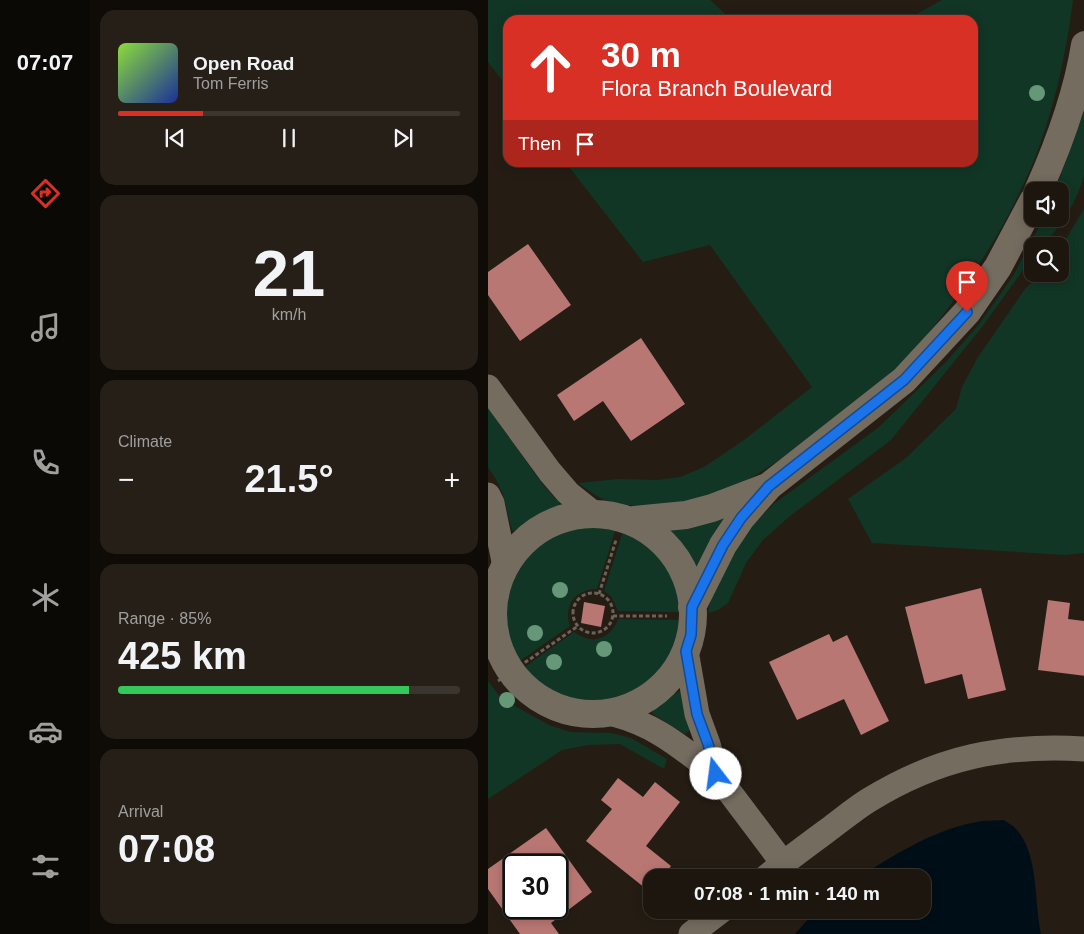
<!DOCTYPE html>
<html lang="en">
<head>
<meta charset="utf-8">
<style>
	:root { --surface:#1c160f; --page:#251f18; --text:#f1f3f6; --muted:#a09f9e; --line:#3a352f; --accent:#d93025 }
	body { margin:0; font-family:Arial,sans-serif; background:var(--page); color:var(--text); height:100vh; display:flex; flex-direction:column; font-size:19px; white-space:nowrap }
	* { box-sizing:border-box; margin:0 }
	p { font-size:16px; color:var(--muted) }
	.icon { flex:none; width:28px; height:28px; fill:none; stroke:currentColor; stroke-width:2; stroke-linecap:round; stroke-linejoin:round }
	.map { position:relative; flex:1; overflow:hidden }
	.sheet { display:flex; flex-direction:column; gap:10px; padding:10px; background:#0f0c08; width:398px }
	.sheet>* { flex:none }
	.top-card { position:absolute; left:15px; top:15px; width:475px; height:152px; border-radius:15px; box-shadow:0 2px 12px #0003,0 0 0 1px var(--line); background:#d93025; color:#fff; overflow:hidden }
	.tools { position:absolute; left:536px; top:182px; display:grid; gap:10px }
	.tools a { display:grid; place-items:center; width:45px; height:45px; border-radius:10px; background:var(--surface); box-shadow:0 2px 12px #0003,0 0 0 1px var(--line); font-size:25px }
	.speed { position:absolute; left:15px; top:854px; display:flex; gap:10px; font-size:25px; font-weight:700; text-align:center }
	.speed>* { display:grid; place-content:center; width:65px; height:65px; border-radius:50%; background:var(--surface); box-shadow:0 2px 12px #0003,0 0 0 1px var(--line); line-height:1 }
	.speed .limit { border:2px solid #111; border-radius:8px; background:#fff; color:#111 }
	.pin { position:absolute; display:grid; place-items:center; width:42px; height:42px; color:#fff; margin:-51px -21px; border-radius:50% 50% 50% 0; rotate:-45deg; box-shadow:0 0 5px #0007 }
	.pin .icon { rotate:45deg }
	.me { position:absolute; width:55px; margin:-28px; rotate:345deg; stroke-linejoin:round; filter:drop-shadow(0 0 4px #0008) }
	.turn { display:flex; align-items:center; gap:18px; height:105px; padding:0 15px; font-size:22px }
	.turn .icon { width:65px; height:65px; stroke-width:2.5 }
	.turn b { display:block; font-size:35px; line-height:42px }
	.then { display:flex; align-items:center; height:48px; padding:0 15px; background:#0003; gap:10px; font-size:19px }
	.big { font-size:38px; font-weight:800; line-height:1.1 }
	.sheet .card { flex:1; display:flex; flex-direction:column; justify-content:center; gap:8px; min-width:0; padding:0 18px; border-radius:15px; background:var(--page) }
	.sheet .dial { align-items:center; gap:0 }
	.dial b { font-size:65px; line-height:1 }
	.song { display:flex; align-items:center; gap:15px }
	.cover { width:60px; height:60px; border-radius:8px; background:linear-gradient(135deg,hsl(90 70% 55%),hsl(230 70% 35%)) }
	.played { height:5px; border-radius:2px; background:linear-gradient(90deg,var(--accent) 25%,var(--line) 25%) }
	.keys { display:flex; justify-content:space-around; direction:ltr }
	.heat { display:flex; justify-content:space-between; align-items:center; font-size:28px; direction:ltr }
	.charge { height:8px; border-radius:4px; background:linear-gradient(90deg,#34c759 85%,var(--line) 0) }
	.trip { position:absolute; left:155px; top:869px; width:288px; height:50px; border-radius:15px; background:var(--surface); box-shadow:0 2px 12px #0003,0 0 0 1px var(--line); font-weight:800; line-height:50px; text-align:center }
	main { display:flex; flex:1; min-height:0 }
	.tabs { display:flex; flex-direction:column; width:90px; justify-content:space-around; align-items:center; background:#0b0906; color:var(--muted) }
	.tabs .icon { width:35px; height:35px }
	.tabs .active { color:var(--accent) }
	.tabs b { font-size:22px; color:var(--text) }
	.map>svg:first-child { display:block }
	.green { fill:#113625 }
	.water { fill:#000e17 }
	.building { fill:#b97773; fill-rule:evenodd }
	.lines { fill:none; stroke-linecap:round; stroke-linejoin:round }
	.path { stroke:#6a635b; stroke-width:3; stroke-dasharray:4 2.5; stroke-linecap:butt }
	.minor { stroke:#756c60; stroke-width:25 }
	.tertiary { stroke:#756c60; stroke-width:28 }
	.tree { fill:#659778 }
	.route-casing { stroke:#114b97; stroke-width:12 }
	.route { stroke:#1a73e8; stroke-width:9 }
</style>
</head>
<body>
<main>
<nav class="tabs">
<b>07:07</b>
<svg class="icon active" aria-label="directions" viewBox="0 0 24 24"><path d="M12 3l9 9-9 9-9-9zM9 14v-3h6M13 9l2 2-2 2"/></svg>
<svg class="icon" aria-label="music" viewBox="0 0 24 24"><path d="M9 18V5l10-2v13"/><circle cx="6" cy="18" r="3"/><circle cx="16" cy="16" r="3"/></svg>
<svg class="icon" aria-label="phone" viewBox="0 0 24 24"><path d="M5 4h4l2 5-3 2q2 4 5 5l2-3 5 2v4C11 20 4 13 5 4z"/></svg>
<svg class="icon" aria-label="climate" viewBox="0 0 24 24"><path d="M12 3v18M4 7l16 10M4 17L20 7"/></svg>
<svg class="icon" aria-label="car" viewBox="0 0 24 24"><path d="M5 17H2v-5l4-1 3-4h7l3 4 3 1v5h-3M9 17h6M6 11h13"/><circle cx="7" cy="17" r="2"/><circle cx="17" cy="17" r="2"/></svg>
<svg class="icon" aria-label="filters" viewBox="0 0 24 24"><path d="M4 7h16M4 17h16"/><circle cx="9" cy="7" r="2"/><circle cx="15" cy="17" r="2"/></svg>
</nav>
<section class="sheet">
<div class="card">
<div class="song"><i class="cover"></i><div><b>Open Road</b><p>Tom Ferris</p></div></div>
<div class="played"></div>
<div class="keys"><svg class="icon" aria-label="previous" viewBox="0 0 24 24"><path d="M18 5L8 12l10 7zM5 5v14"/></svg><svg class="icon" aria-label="pause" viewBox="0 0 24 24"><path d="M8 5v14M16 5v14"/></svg><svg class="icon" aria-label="next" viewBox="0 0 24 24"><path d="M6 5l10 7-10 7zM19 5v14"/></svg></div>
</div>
<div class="card dial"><b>21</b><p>km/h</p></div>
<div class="card"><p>Climate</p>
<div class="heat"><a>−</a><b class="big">21.5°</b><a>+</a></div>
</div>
<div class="card"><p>Range · 85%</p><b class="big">425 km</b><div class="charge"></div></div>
<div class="card"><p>Arrival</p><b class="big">07:08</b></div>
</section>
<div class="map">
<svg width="597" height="934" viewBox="0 0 597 934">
	<rect width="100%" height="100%" fill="#251d14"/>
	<path class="green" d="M0,0H222L244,20H20V88L0,62Z
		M454,0H585C576,68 561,134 530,196C506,245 475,291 440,334C412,368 376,397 341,423C315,443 289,463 261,479C225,499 168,511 127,503C113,500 101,491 90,483L130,479L169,480L192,477L216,467L256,440L324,387L222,245L155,262L78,163L485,162V20H418Z
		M596,112C596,129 597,159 596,174C590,201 573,227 554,246H545V256L494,327L403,440L302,516L275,540L258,563L240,603L230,610L220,613L223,596L255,534L287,503L391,427L459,361L492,323L525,276L555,219H572V191H567Z
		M596,209V553L577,555L384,543L360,499L418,458L468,409L474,387L490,357L537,289L552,274H572L573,247Z
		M0,408L56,486L71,502V505L26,531L24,530L15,495L9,481L0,467Z
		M238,516L209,567L182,531L183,529Z
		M107,525L128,528L109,589C88,589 75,605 82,626L33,660H28C0,611 24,550 76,530C85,527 97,527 107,525Z
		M135,531C169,545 190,574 195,610L192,612L130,611L123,596L116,591Z
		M130,619L193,620L194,622C186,702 86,736 35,672L38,666L86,632C103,645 123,640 130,619Z
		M0,681L12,697V705L16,708L25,705L61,725L82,732L123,733L143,738L179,759L176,769L132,744L100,745L74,750L0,799Z
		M191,691L193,692L201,728V731L197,734L165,714L164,711Z"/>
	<path class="water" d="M516,820C519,823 525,825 528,829C551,853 546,903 553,934H307L328,910H434V878L372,877C407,854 446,830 488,822C497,820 507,821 516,820Z"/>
	<path class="building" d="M40,244L83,305L32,341L0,295V272Z
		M153,338L197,404L143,441L115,401L86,421L69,395Z
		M493,588L518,690L480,699L474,674L437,684L417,607Z
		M560,600L582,603L580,619L597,621V676L550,670Z
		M96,602L117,606L113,627L93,623Z
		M341,634L345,642L359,635L401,721L373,735L356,699L309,720L281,662Z
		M130,778L155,797L167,782L192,802L158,846L183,866L174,878H164L162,892L98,841L124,809L113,800Z
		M58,828L104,892L63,923L71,934H32L0,889V869ZM26,865H69V908H26Z"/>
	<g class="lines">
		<path class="path" d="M85 613a20 20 0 1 1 40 0a20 20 0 1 1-40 0Z
			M111,594L128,540
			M125,616H179
			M10,681L90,626"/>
		<path class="minor" d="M0,387L62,472L80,493L105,513
			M0,495L4,503L17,566
			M125,714C170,726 192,747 228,774L220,744L209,714L198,651
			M228,774L295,863
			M277,878C299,860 321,844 344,827C356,818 368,808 381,800C451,757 515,744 597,749
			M203,934L234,910"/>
		<path class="tertiary" d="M550,191C571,144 589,96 597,45
			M5 614a100 100 0 1 1 200 0a100 100 0 1 1-200 0Z
			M146,520L198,515L224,508L279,487
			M204,607L235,545L253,518L281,486L416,380L479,312L510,267L545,201"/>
	</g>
	<g class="tree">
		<circle cx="549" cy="93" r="8"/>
		<circle cx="72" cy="590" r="8"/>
		<circle cx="47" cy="633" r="8"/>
		<circle cx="116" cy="649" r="8"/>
		<circle cx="66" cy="662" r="8"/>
		<circle cx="19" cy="700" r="8"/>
	</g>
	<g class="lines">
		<defs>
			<path id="route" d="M228,774L220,744L209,714L198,651L203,635L204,607L235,545L253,518L281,486L416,380L479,312"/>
		</defs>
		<use href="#route" class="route-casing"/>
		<use href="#route" class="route"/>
	</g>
</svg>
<div class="tools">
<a><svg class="icon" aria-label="sound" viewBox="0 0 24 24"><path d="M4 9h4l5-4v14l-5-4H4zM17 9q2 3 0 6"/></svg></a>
<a><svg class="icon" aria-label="search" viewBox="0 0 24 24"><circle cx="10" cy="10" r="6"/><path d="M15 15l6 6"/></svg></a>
</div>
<div class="speed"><div class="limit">30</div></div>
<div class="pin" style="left:479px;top:312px;background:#d93025"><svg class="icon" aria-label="arrive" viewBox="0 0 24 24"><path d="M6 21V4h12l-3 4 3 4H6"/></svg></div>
<svg class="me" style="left:228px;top:774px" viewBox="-20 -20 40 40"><circle r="19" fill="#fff"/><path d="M0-13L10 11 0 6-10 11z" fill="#1a73e8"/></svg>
<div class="trip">07:08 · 1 min · 140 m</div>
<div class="top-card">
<div class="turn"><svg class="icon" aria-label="ahead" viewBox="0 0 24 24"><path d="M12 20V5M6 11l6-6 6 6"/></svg><div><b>30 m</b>Flora Branch Boulevard</div></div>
<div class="then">Then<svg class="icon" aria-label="arrive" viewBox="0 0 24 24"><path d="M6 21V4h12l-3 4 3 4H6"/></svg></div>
</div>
</div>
</main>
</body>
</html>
